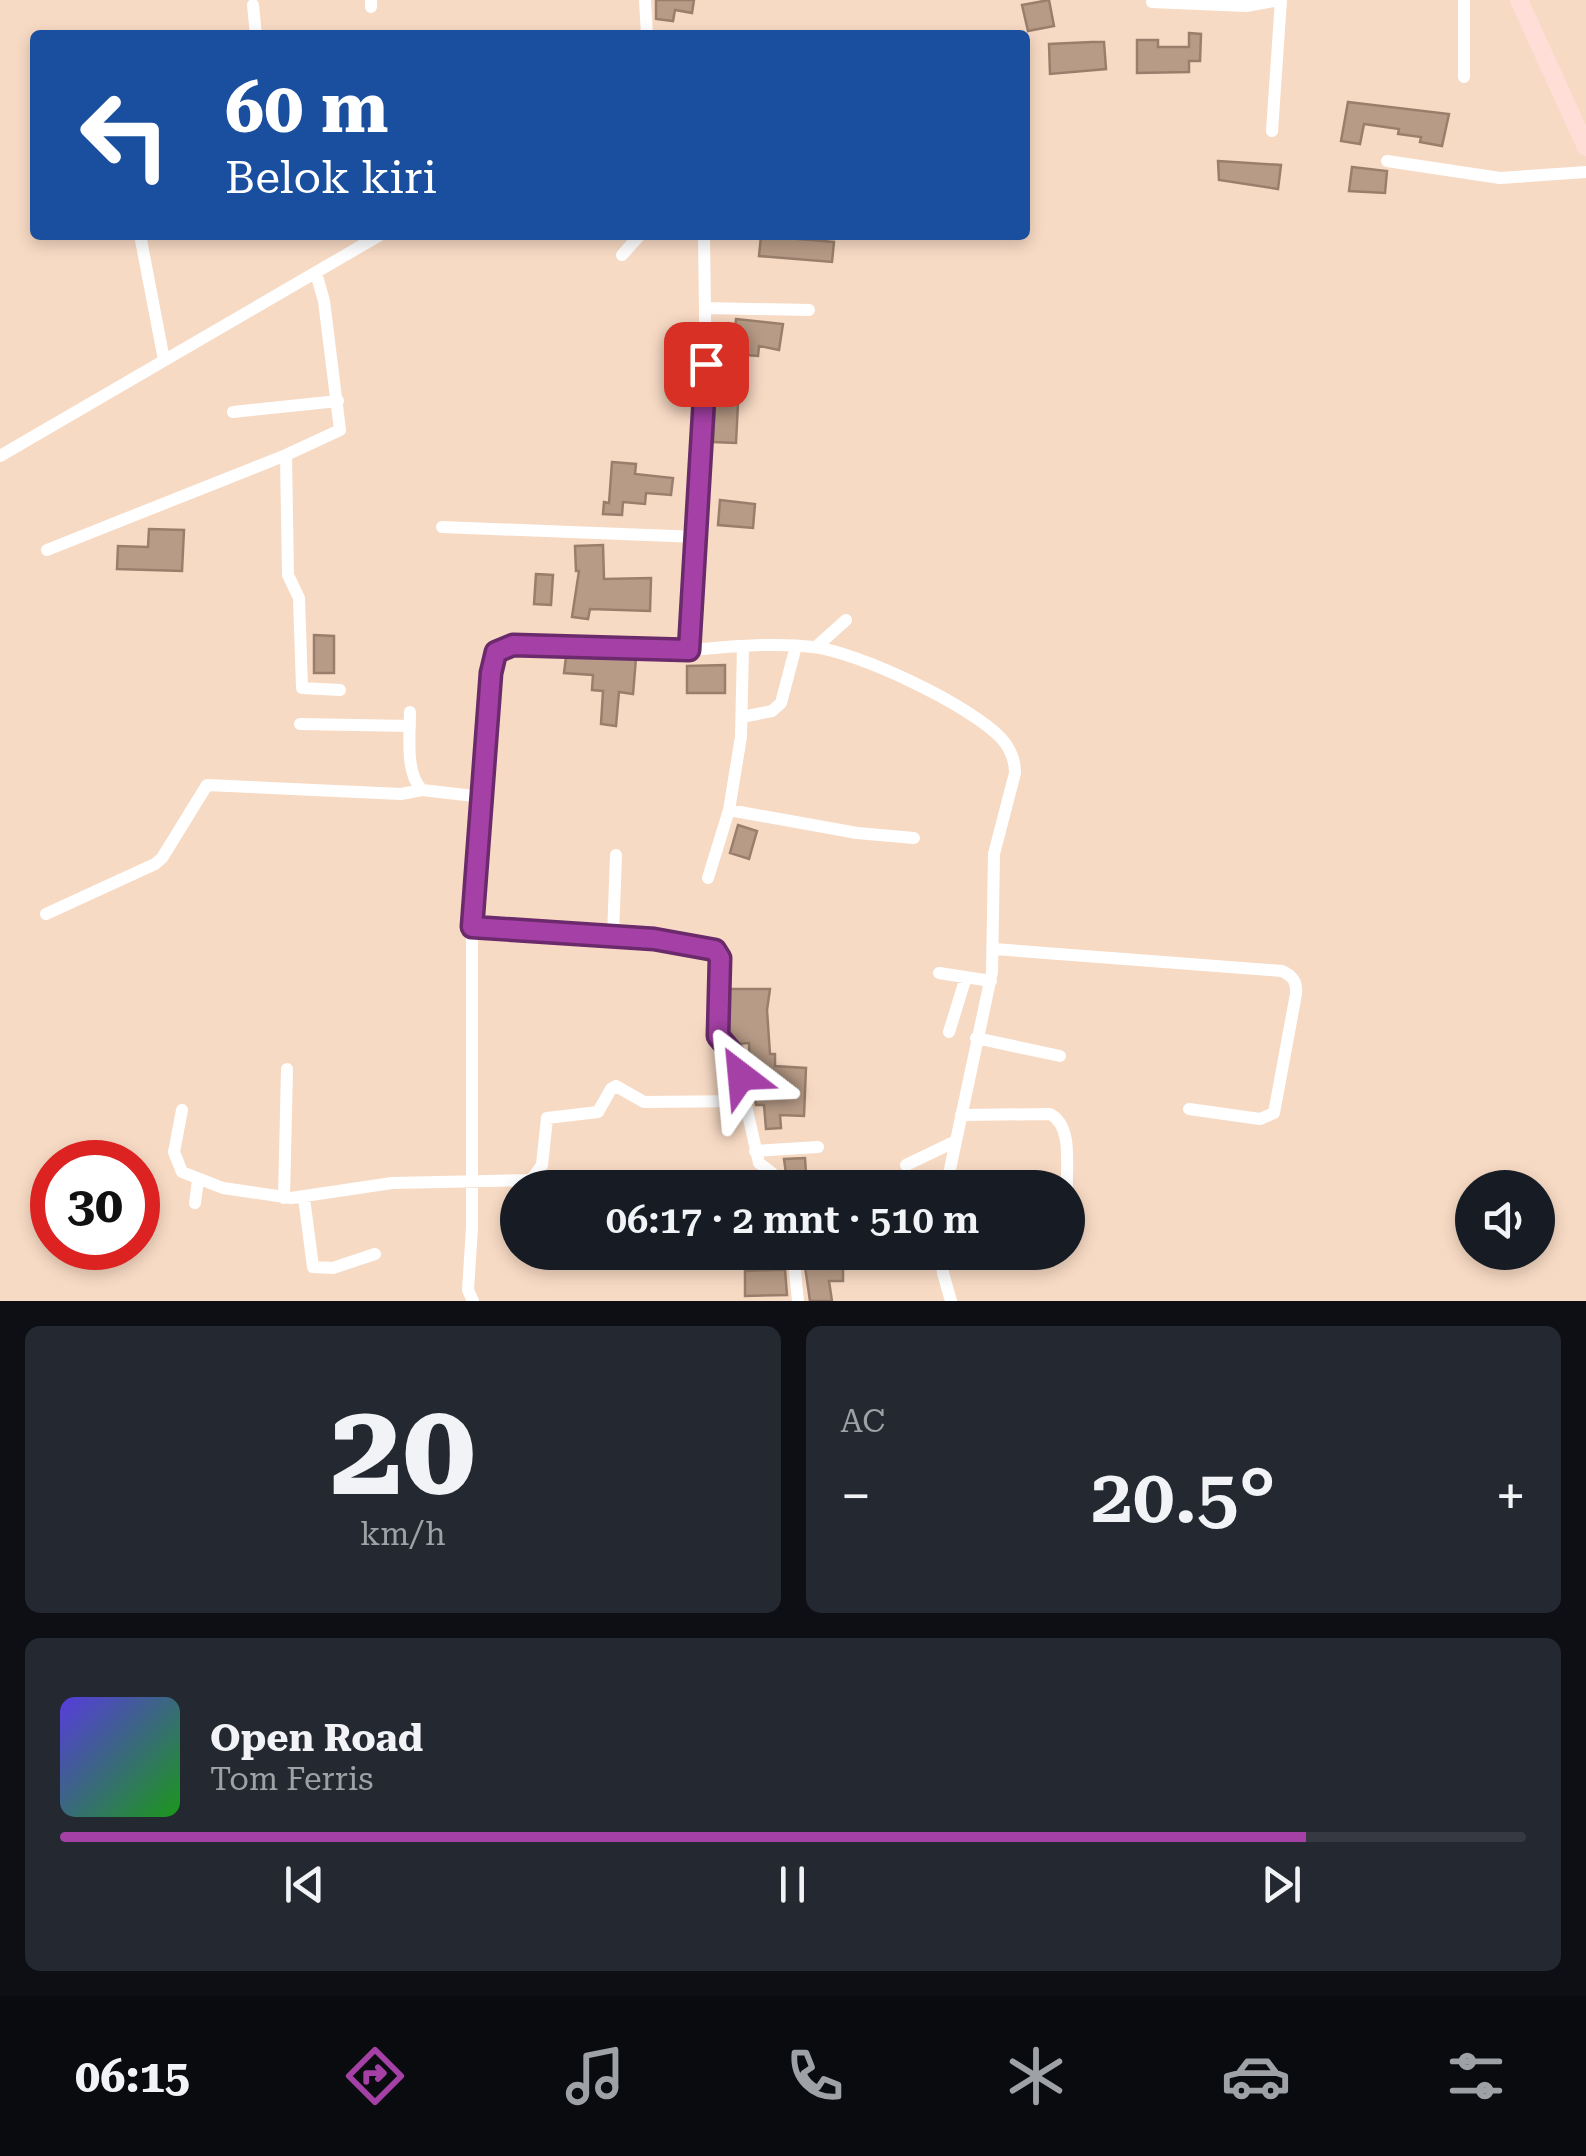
<!DOCTYPE html>
<html lang="id">
<head>
<meta charset="utf-8">
<style>
	:root { --surface:#171b24; --page:#242831; --text:#f1f3f6; --muted:#9ea1a6; --line:#363941; --accent:#a541a6 }
	body { margin:0; font-family:"Roboto Serif",serif; background:var(--page); color:var(--text); height:100vh; display:flex; flex-direction:column; font-size:38px; white-space:nowrap }
	* { box-sizing:border-box; margin:0 }
	p { font-size:32px; color:var(--muted) }
	.icon { flex:none; width:55px; height:55px; fill:none; stroke:currentColor; stroke-width:2; stroke-linecap:round; stroke-linejoin:round }
	.map { position:relative; height:1301px; overflow:hidden }
	.sheet { display:flex; flex-direction:column; gap:25px; padding:25px; background:#0d0f14; flex:1 }
	.sheet>* { flex:none }
	.banner { position:absolute; left:30px; top:30px; width:1000px; height:210px; border-radius:10px; box-shadow:0 5px 15px #0003; background:#1a4fa0; color:#fff; overflow:hidden }
	.fabs { position:absolute; left:1455px; top:1170px; display:grid; gap:20px }
	.fabs a { display:grid; place-items:center; width:100px; height:100px; border-radius:50%; background:var(--surface); box-shadow:0 5px 15px #0003; font-size:50px }
	.speed { position:absolute; left:30px; top:1140px; display:flex; gap:20px; font-size:50px; font-weight:700; text-align:center }
	.speed>* { display:grid; place-content:center; width:130px; height:130px; border-radius:50%; background:var(--surface); box-shadow:0 5px 15px #0003; line-height:1 }
	.speed .limit { border:15px solid #d22; background:#fff; color:#111 }
	.pin { position:absolute; display:grid; place-items:center; width:85px; height:85px; color:#fff; margin:-42px; border-radius:20px; box-shadow:0 5px 15px #0006 }
	.me { position:absolute; width:110px; margin:-55px; rotate:331deg; stroke-linejoin:round; filter:drop-shadow(0 0 8px #0008) }
	.turn { display:flex; align-items:center; gap:35px; height:210px; padding:0 30px; font-size:45px }
	.turn .icon { width:130px; height:130px; stroke-width:2.5 }
	.turn b { display:block; font-size:70px; line-height:85px }
	.big { font-size:75px; font-weight:600; line-height:1.1 }
	.sheet .card { flex:1; display:flex; flex-direction:column; justify-content:center; gap:15px; min-width:0; padding:0 35px; border-radius:15px; background:var(--page) }
	.sheet .dial { align-items:center; gap:0 }
	.dial b { font-size:130px; line-height:1 }
	.song { display:flex; align-items:center; gap:30px }
	.cover { width:120px; height:120px; border-radius:15px; background:linear-gradient(135deg,hsl(250 70% 55%),hsl(120 70% 35%)) }
	.played { height:10px; border-radius:5px; background:linear-gradient(90deg,var(--accent) 85%,var(--line) 85%) }
	.keys { display:flex; justify-content:space-around; direction:ltr }
	.heat { display:flex; justify-content:space-between; align-items:center; font-size:55px; direction:ltr }
	.sheet .tiles { flex:1; display:grid; gap:25px; grid-template-columns:1fr 1fr }
	.card:last-child { grid-column:span 2 }
	.trip { position:absolute; left:500px; top:1170px; width:585px; height:100px; border-radius:50px; background:var(--surface); box-shadow:0 5px 15px #0003; font-weight:600; line-height:100px; text-align:center }
	.tabs { display:flex; height:160px; justify-content:space-around; align-items:center; background:#090b0e; color:var(--muted) }
	.tabs .icon { width:70px; height:70px }
	.tabs .on { color:var(--accent) }
	.tabs b { font-size:45px; color:var(--text) }
	.map>svg:first-child { display:block }
	.building { fill:#b79b86; stroke:#997f6b; stroke-width:2.5 }
	.lines { fill:none; stroke-linecap:round; stroke-linejoin:round }
	.street { stroke:#fff; stroke-width:12 }
	.secondary { stroke:#feded7; stroke-width:18 }
	.route-casing { stroke:#6b2a6c; stroke-width:25 }
	.route { stroke:#a541a6; stroke-width:18 }
</style>
</head>
<body>
<div class="map">
<svg width="1586" height="1301" viewBox="0 0 1586 1301">
	<rect width="100%" height="100%" fill="#f7dac4"/>
	<path class="building" d="M656,0H694L692,13L675,10L673,21L656,19Z
		M1049,0L1054,26L1028,31L1022,5Z
		M1189,33L1201,34L1200,61H1189V72L1137,73V40H1158V47H1189Z
		M1092,42H1104L1106,69L1050,74L1049,44Z
		M1348,102L1449,114L1442,146L1420,142L1421,137L1398,134L1399,129L1364,124L1360,144L1341,141Z
		M1218,161L1281,165L1278,189L1219,180Z
		M1352,167L1387,171L1385,193L1349,191Z
		M761,236L834,242L832,262L759,256Z
		M736,319L783,324L779,350L759,346L758,356L732,354Z
		M715,402L738,403L736,443L713,442Z
		M612,462L636,464L635,474L673,478L671,495L646,493L645,504L623,502L622,515L603,514L604,502L609,503Z
		M720,500L755,504L753,528L718,525Z
		M149,529L184,530L182,571L117,569L118,546L148,547Z
		M603,545L604,579L651,578L650,611L590,609L588,619L572,617L579,571H576L575,546Z
		M536,574L553,575L551,605L534,604Z
		M314,635L334,636V673H314Z
		M566,657L636,658L633,694L619,692L616,726L601,724L603,691L592,690L593,675L564,673Z
		M725,665V693H687V666Z
		M738,825L757,831L749,859L730,853Z
		M729,989H770L767,1010L770,1054H775V1066L806,1068L804,1116L780,1115L781,1128L766,1129L764,1105H756L755,1099L754,1072H750L749,1043L737,1044L729,1034Z
		M805,1158L807,1188H788L784,1159Z
		M803,1253H843V1281H829L832,1301H810Z
		M775,1270H785L787,1295L745,1296V1271Z"/>
	<g class="lines">
		<path class="street" d="M371,0V7
			M645,0L647,35
			M1152,2L1246,6L1280,0
			M253,5L256,35
			M1464,77V0
			M1272,131L1281,0
			M1387,161L1500,178L1586,172
			M143,235L141,240L164,360
			M704,235L706,391L689,650C730,647 773,642 813,647C858,652 970,705 1001,738C1010,748 1015,760 1015,773L994,854L992,972L946,1188
			M622,255L640,235
			M705,308L809,310
			M233,412L338,401
			M286,455L288,575L299,598L302,688L340,690
			M0,456L380,235
			M442,527L698,537
			M47,550L286,455L340,430L324,301L316,273
			M816,647L846,620
			M410,712C410,736 405,773 422,790L483,797
			M742,717L772,711L781,703L796,646
			M300,724L410,726
			M729,810L857,833L914,838
			M708,878L729,810L741,737L743,647
			M46,914L155,864L162,858L207,785L401,794L422,790
			M613,936L616,855
			M994,949L1282,971C1293,976 1297,982 1296,994L1274,1113L1260,1119L1189,1109
			M939,973L991,981
			M949,1032L966,977
			M976,1038L1060,1056
			M745,1101L759,1163L772,1173L778,1188
			M182,1110L174,1152L182,1172L223,1188L291,1198L392,1183L531,1180L542,1165L547,1118L598,1112L611,1089L616,1086L644,1102L745,1101L737,1060L718,1036L719,958L715,950L698,944L655,939L472,927
			M961,1115L1050,1114C1073,1126 1066,1164 1067,1188
			M755,1151L818,1147
			M906,1165L954,1142
			M284,1198L287,1069
			M304,1198L313,1267L333,1268L375,1254
			M195,1203L198,1180
			M793,1252L798,1301
			M941,1252L943,1273L951,1301
			M473,1301L468,1290L472,1228V927L492,660L501,648L513,645L689,650"/>
		<path class="secondary" d="M1519,0L1586,147"/>
	</g>
	<g class="lines">
		<defs>
			<path id="route" d="M706,364L689,650L513,645L496,652L491,673L472,927L654,939L715,950L720,958L718,1036L738,1060L741,1076"/>
		</defs>
		<use href="#route" class="route-casing"/>
		<use href="#route" class="route"/>
	</g>
</svg>
<div class="fabs">
<a><svg class="icon" aria-label="sound" viewBox="0 0 24 24"><path d="M4 9h4l5-4v14l-5-4H4zM17 9q2 3 0 6"/></svg></a>
</div>
<div class="speed"><div class="limit">30</div></div>
<div class="pin" style="left:706px;top:364px;background:#d93025"><svg class="icon" aria-label="arrive" viewBox="0 0 24 24"><path d="M6 21V4h12l-3 4 3 4H6"/></svg></div>
<svg class="me" style="left:741px;top:1076px" viewBox="-20 -20 40 40"><path d="M0-17L14 15 0 8-14 15z" fill="#a541a6" stroke="#fff" stroke-width="4"/></svg>
<div class="trip">06:17 · 2 mnt · 510 m</div>
<div class="banner">
<div class="turn"><svg class="icon" aria-label="left" viewBox="0 0 24 24"><path d="M17 20v-9H6M10 6l-5 5 5 5"/></svg><div><b>60 m</b>Belok kiri</div></div>
</div>
</div>
<section class="sheet">
<div class="tiles">
<div class="card dial"><b>20</b><p>km/h</p></div>
<div class="card"><p>AC</p>
<div class="heat"><a>−</a><b class="big">20.5°</b><a>+</a></div>
</div>
<div class="card">
<div class="song"><i class="cover"></i><div><b>Open Road</b><p>Tom Ferris</p></div></div>
<div class="played"></div>
<div class="keys"><svg class="icon" aria-label="previous" viewBox="0 0 24 24"><path d="M18 5L8 12l10 7zM5 5v14"/></svg><svg class="icon" aria-label="pause" viewBox="0 0 24 24"><path d="M8 5v14M16 5v14"/></svg><svg class="icon" aria-label="next" viewBox="0 0 24 24"><path d="M6 5l10 7-10 7zM19 5v14"/></svg></div>
</div>
</div>
</section>
<nav class="tabs">
<b>06:15</b>
<svg class="icon on" aria-label="directions" viewBox="0 0 24 24"><path d="M12 3l9 9-9 9-9-9zM9 14v-3h6M13 9l2 2-2 2"/></svg>
<svg class="icon" aria-label="music" viewBox="0 0 24 24"><path d="M9 18V5l10-2v13"/><circle cx="6" cy="18" r="3"/><circle cx="16" cy="16" r="3"/></svg>
<svg class="icon" aria-label="phone" viewBox="0 0 24 24"><path d="M5 4h4l2 5-3 2q2 4 5 5l2-3 5 2v4C11 20 4 13 5 4z"/></svg>
<svg class="icon" aria-label="climate" viewBox="0 0 24 24"><path d="M12 3v18M4 7l16 10M4 17L20 7"/></svg>
<svg class="icon" aria-label="car" viewBox="0 0 24 24"><path d="M5 17H2v-5l4-1 3-4h7l3 4 3 1v5h-3M9 17h6M6 11h13"/><circle cx="7" cy="17" r="2"/><circle cx="17" cy="17" r="2"/></svg>
<svg class="icon" aria-label="filters" viewBox="0 0 24 24"><path d="M4 7h16M4 17h16"/><circle cx="9" cy="7" r="2"/><circle cx="15" cy="17" r="2"/></svg>
</nav>
</body>
</html>
